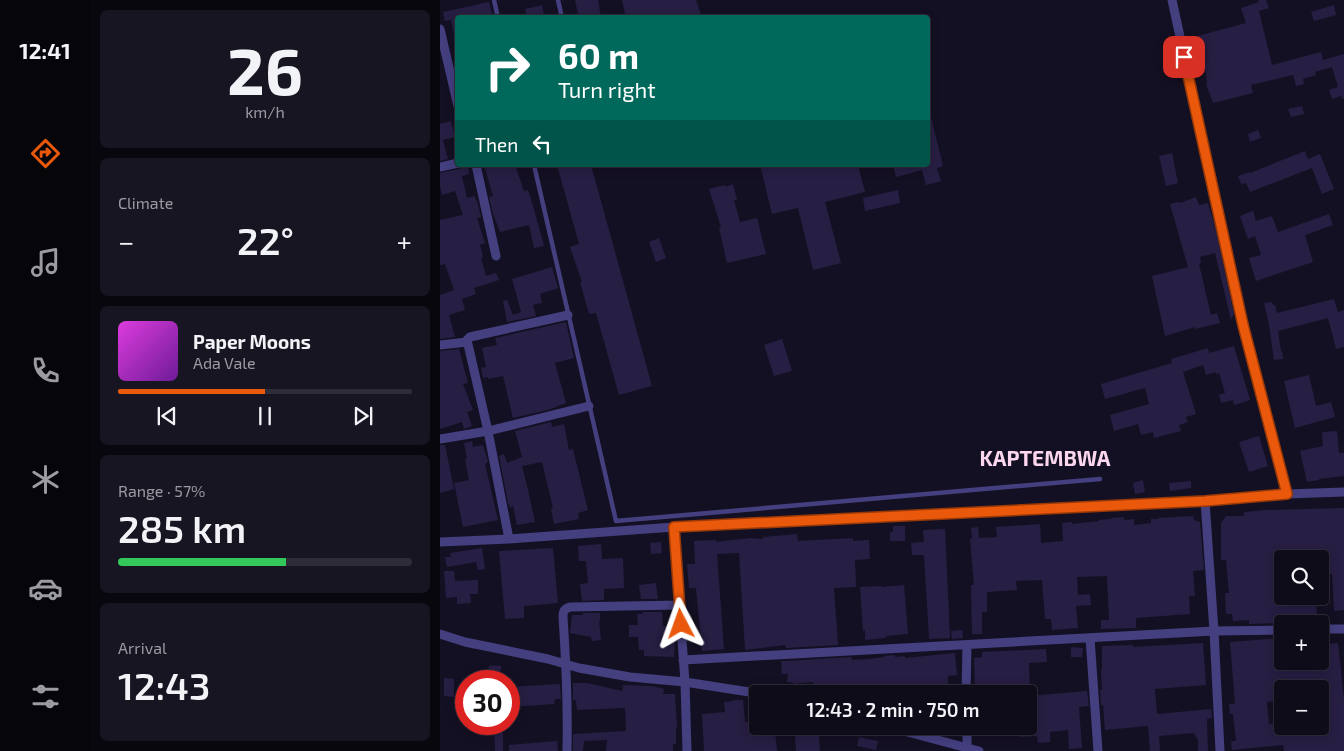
<!DOCTYPE html>
<html lang="en">
<head>
<meta charset="utf-8">
<style>
	:root { --surface:#0f0c1a; --page:#181523; --text:#f1f3f6; --muted:#9b9ba2; --line:#2f2c39; --accent:#ea580c }
	body { margin:0; font-family:"Exo 2",sans-serif; background:var(--page); color:var(--text); height:100vh; display:flex; flex-direction:column; font-size:19px; white-space:nowrap }
	* { box-sizing:border-box; margin:0 }
	p { font-size:16px; color:var(--muted) }
	.icon { flex:none; width:28px; height:28px; fill:none; stroke:currentColor; stroke-width:2; stroke-linecap:round; stroke-linejoin:round }
	.map { position:relative; flex:1; overflow:hidden }
	.panel { display:flex; flex-direction:column; gap:10px; padding:10px; background:#08070e; width:350px }
	.panel>* { flex:none }
	.hud { position:absolute; left:15px; top:15px; width:475px; height:152px; border-radius:5px; box-shadow:0 2px 12px #0003,0 0 0 1px var(--line); background:#00695c; color:#fff; overflow:hidden }
	.buttons { position:absolute; left:834px; top:550px; display:grid; gap:10px }
	.buttons a { display:grid; place-items:center; width:55px; height:55px; border-radius:5px; background:var(--surface); box-shadow:0 2px 12px #0003,0 0 0 1px var(--line); font-size:25px }
	.speed { position:absolute; left:15px; top:670px; display:flex; gap:10px; font-size:25px; font-weight:700; text-align:center }
	.speed>* { display:grid; place-content:center; width:65px; height:65px; border-radius:50%; background:var(--surface); box-shadow:0 2px 12px #0003,0 0 0 1px var(--line); line-height:1 }
	.speed .limit { border:8px solid #d22; background:#fff; color:#111 }
	.pin { position:absolute; display:grid; place-items:center; width:42px; height:42px; color:#fff; margin:-21px; border-radius:10px; box-shadow:0 2px 8px #0006 }
	.me { position:absolute; width:55px; margin:-28px; rotate:356deg; stroke-linejoin:round; filter:drop-shadow(0 0 4px #0008) }
	.turn { display:flex; align-items:center; gap:18px; height:105px; padding:0 20px; font-size:22px }
	.turn .icon { width:65px; height:65px; stroke-width:2.5 }
	.turn b { display:block; font-size:35px; line-height:42px }
	.then { display:flex; align-items:center; height:48px; padding:0 20px; background:#0003; gap:10px; font-size:19px }
	.big { font-size:38px; font-weight:600; line-height:1.1 }
	.panel .card { flex:1; display:flex; flex-direction:column; justify-content:center; gap:8px; min-width:0; padding:0 18px; border-radius:8px; background:var(--page) }
	.panel .dial { align-items:center; gap:0 }
	.dial b { font-size:65px; line-height:1 }
	.song { display:flex; align-items:center; gap:15px }
	.cover { width:60px; height:60px; border-radius:8px; background:linear-gradient(135deg,hsl(300 70% 55%),hsl(280 70% 35%)) }
	.played { height:5px; border-radius:2px; background:linear-gradient(90deg,var(--accent) 50%,var(--line) 50%) }
	.keys { display:flex; justify-content:space-around; direction:ltr }
	.heat { display:flex; justify-content:space-between; align-items:center; font-size:28px; direction:ltr }
	.charge { height:8px; border-radius:4px; background:linear-gradient(90deg,#34c759 57%,var(--line) 0) }
	.trip { position:absolute; left:309px; top:685px; width:288px; height:50px; border-radius:5px; background:var(--surface); box-shadow:0 2px 12px #0003,0 0 0 1px var(--line); font-weight:600; line-height:50px; text-align:center }
	main { display:flex; flex:1; min-height:0 }
	.menu { display:flex; flex-direction:column; width:90px; justify-content:space-around; align-items:center; background:#06050a; color:var(--muted) }
	.menu .icon { width:35px; height:35px }
	.menu .active { color:var(--accent) }
	.menu b { font-size:22px; color:var(--text) }
	.map>svg:first-child { display:block }
	.building { fill:#271e43; fill-rule:evenodd }
	.lines { fill:none; stroke-linecap:round; stroke-linejoin:round }
	.lane { stroke:#443f7f; stroke-width:4.5 }
	.street { stroke:#443f7f; stroke-width:9 }
	.route-casing { stroke:#983908; stroke-width:12 }
	.route { stroke:#ea580c; stroke-width:9 }
	.labels { text-anchor:middle; dominant-baseline:central; stroke-width:5; stroke-linejoin:round; paint-order:stroke }
	.district-label { font-size:21px; font-weight:bold; fill:#fcd7ed; stroke:#141023 }
</style>
</head>
<body>
<main>
<nav class="menu">
<b>12:41</b>
<svg class="icon active" aria-label="directions" viewBox="0 0 24 24"><path d="M12 3l9 9-9 9-9-9zM9 14v-3h6M13 9l2 2-2 2"/></svg>
<svg class="icon" aria-label="music" viewBox="0 0 24 24"><path d="M9 18V5l10-2v13"/><circle cx="6" cy="18" r="3"/><circle cx="16" cy="16" r="3"/></svg>
<svg class="icon" aria-label="phone" viewBox="0 0 24 24"><path d="M5 4h4l2 5-3 2q2 4 5 5l2-3 5 2v4C11 20 4 13 5 4z"/></svg>
<svg class="icon" aria-label="climate" viewBox="0 0 24 24"><path d="M12 3v18M4 7l16 10M4 17L20 7"/></svg>
<svg class="icon" aria-label="car" viewBox="0 0 24 24"><path d="M5 17H2v-5l4-1 3-4h7l3 4 3 1v5h-3M9 17h6M6 11h13"/><circle cx="7" cy="17" r="2"/><circle cx="17" cy="17" r="2"/></svg>
<svg class="icon" aria-label="filters" viewBox="0 0 24 24"><path d="M4 7h16M4 17h16"/><circle cx="9" cy="7" r="2"/><circle cx="15" cy="17" r="2"/></svg>
</nav>
<section class="panel">
<div class="card dial"><b>26</b><p>km/h</p></div>
<div class="card"><p>Climate</p>
<div class="heat"><a>−</a><b class="big">22°</b><a>+</a></div>
</div>
<div class="card">
<div class="song"><i class="cover"></i><div><b>Paper Moons</b><p>Ada Vale</p></div></div>
<div class="played"></div>
<div class="keys"><svg class="icon" aria-label="previous" viewBox="0 0 24 24"><path d="M18 5L8 12l10 7zM5 5v14"/></svg><svg class="icon" aria-label="pause" viewBox="0 0 24 24"><path d="M8 5v14M16 5v14"/></svg><svg class="icon" aria-label="next" viewBox="0 0 24 24"><path d="M6 5l10 7-10 7zM19 5v14"/></svg></div>
</div>
<div class="card"><p>Range · 57%</p><b class="big">285 km</b><div class="charge"></div></div>
<div class="card"><p>Arrival</p><b class="big">12:43</b></div>
</section>
<div class="map">
<svg width="904" height="751" viewBox="0 0 904 751">
	<rect width="100%" height="100%" fill="#141023"/>
	<path class="building" d="M135,0H158L161,18H139Z
		M182,0H256L262,18H186Z
		M818,0H826L829,8L819,11L832,65L881,52L883,60L904,54V99H903L901,96L892,99L889,90L898,87L892,67L875,72L876,75L863,79L864,84L856,86L853,75L811,85L813,93L773,103L766,84L767,83L764,62L762,63L760,59L756,60L750,38L806,23L801,8L819,2Z
		M49,2L53,18H18V35H14L11,20L5,21L3,12Z
		M102,5L104,15L87,18L85,9Z
		M894,5L896,15L874,21L871,12Z
		M862,106L864,114L851,117L848,109Z
		M491,117L503,166L497,168L501,181L486,185L482,170L456,177L453,165H488V118Z
		M11,121L15,137L3,140L8,159L0,161V124Z
		M818,130L821,138L810,142L808,134Z
		M865,151L868,159L880,154L894,189L882,194L872,168L810,192L806,183L801,184L798,176L810,172V173Z
		M732,153L738,183L726,186L719,156Z
		M44,165H75L84,191L88,190L93,206L104,246L94,248L89,225L60,232L53,214L49,197L53,196Z
		M117,165H151L212,386L179,395L156,313L149,314L140,282H142L130,247L139,244Z
		M320,165H418L425,192L385,202L401,263L373,270L358,208L332,214Z
		M28,166L29,174L22,176L27,198L35,196L36,201L37,200L41,217L37,218L45,243L40,245L43,257L41,258L46,276L56,273L59,280L34,288L36,294L22,299L25,310L9,315L15,337L0,339V295L14,290L5,264L0,265V220L23,215L15,191L2,195L0,186V173L19,169Z
		M293,184L297,200H294L300,222L317,218L326,254L287,263L279,228L281,227L269,189L285,185V187Z
		M458,190L460,203L425,211L423,198Z
		M756,197L759,205L768,203L776,230L794,314L791,320L775,253L760,257L761,263L759,264L771,315L777,313L780,323L755,329V327L725,336L712,276L748,267L730,204L739,202L740,203Z
		M813,211L816,221L832,216L838,232L889,214L893,225L865,235L873,262L816,281L809,258L821,255L815,236L808,239L800,216Z
		M219,238L226,258L216,262L209,242Z
		M112,267L118,288L100,294L102,303L93,305L96,316L67,322L63,301L67,300L73,315L81,312L72,279Z
		M894,299L898,312L904,310V347L896,349L888,318L838,331L841,351H842L843,359L834,360L829,325L824,303L832,302L833,305H835L837,313Z
		M126,322L134,358L115,363L126,403L108,410L73,418L63,376L48,379V377L43,378L41,368L46,367L42,348L57,345L55,338Z
		M342,339L352,371L334,376L324,345Z
		M794,346L810,400L794,405L793,400L781,403L779,395L785,393L779,373L776,374V372L766,375L763,365L743,372L756,414L746,417L748,422L739,425L741,431L714,438L713,432L701,435L698,424L674,431L670,415L709,404L705,388L665,399L661,384L732,363L731,359L768,348L769,353Z
		M19,349L28,383L23,384L33,410L27,412L32,426L24,429L22,422L0,429V351Z
		M869,375L876,406L891,402L895,417L855,428L844,381Z
		M111,422L112,427L124,424L129,450L133,449L148,510L138,513L139,519L114,524L111,509L113,508L102,462L82,466L87,486L95,522L77,525L73,506L70,508L68,503L59,456L64,454L67,463L82,457L75,431Z
		M897,431L899,453H904V476L879,479V480L867,482L860,451L883,446L882,432Z
		M819,436L828,466L809,472L799,442Z
		M32,441L33,447L43,445L48,462L45,464L58,520L23,527L14,483L29,480L25,459H27L24,443Z
		M0,445H5L14,489L0,493Z
		M703,480L705,492L695,494L693,483Z
		M751,481V488L730,491L729,483Z
		M904,508V610L894,611L892,574H880V559H842V596H876L877,620L855,621V622L842,623L809,624V620L793,621L792,614H786L785,593H789L786,560H781V523L786,516H804V512L826,510Z
		M753,516L754,520L760,522L764,570L753,571L755,596H749L750,614L696,618V628L661,629V620H669L667,576L637,577L638,595L650,594L651,605L636,606L638,628L612,630L611,619H605L602,580L576,581L577,590L547,592V612H542V634H532L531,585H534L530,539H532L531,528L538,527L539,538L557,537L556,527L600,524L601,543L623,541L622,523L632,522V524L659,521V520L671,519V518L684,517V520L694,519V525L711,523V519H718V518Z
		M453,526H465V541H450V532H453Z
		M505,529L510,638L489,639L484,555H472L471,543L484,542L483,530Z
		M357,534L358,541L413,538V541L429,540L430,559L415,560L416,587L394,588L398,645L346,648L345,645L305,650L299,553L277,554L284,649L262,651L256,588H249L247,564H255L254,541L276,540V542L310,538L323,539V537Z
		M221,542L222,553L211,554L210,543Z
		M161,544L162,559L183,558L184,588L164,589V600L142,601L140,584L148,583L146,561H139L138,546Z
		M42,548L45,569L38,570L36,562L7,567L5,557H11L10,553Z
		M113,548L118,603L84,606V618L65,619L59,551Z
		M4,571H14L15,581L38,580V594H30L31,603L17,604V597L6,598Z
		M216,583L218,599H201L199,585Z
		M464,585L468,634L446,636V638L425,640V630L423,631L420,587L442,586V587Z
		M202,612H222L223,626L235,625L236,642H235L234,657L204,656V650H199L198,637H189V625H198L197,614H203Z
		M143,613H160V621H159L161,640L152,641L151,637L130,633L132,615H143Z
		M522,630L523,638L512,639L511,631Z
		M842,638V661H880V645L898,643L904,699V751H844L843,745L792,750L791,741H796L793,714H790L789,704H795L790,642ZM842,689H880V726H842V722L829,724L827,702L842,700Z
		M763,643L766,685L715,689L717,714L771,709L772,718L767,719L768,751H758V740L754,733L719,736L720,751H710L708,726L665,730L663,705H661L660,690H662L661,670H662V646L693,645V647Z
		M631,647L643,648L642,657H631Z
		M606,649L607,662L589,663L590,694H553V691L535,692L534,658L542,657V652Z
		M515,653L517,675L508,676V694H409L389,692V688L373,689V682L354,684V683L347,682L348,674H342L341,661H347L411,657L412,660L429,659L444,657V656L455,655V657L465,656V658Z
		M49,665L61,666L60,681H47Z
		M4,678L14,679V697L4,696Z
		M133,683H147L182,691L183,685L212,686L224,689L223,694H235L237,728H236V744H233V751H166L167,740L144,741L143,751H133V734L186,731L185,708L137,710L136,700H133Z
		M120,684L121,699H115L114,704L69,707V687Z
		M647,691L649,706L639,707L642,748L629,749L628,730L610,732V742L598,743L597,736L579,737V733L563,734L562,726H588V696Z
		M293,700H303L305,722H316V734L335,731L337,751H264L262,714L285,712L284,702L293,701Z
		M54,724H63V751H55Z
		M379,734L380,751H356L355,736Z
		M419,737L438,741L436,750L417,746Z
		M117,741L118,751H69V745Z"/>
	<g class="lines">
		<path class="lane" d="M54,0L58,18
			M118,0L122,18
			M94,165L176,521L660,479"/>
		<path class="street" d="M732,0L803,325L847,494
			M0,29L18,106
			M36,165L56,256
			M0,167L18,163
			M0,345L27,342
			M0,439L48,431L149,406
			M765,501L774,631L780,751
			M234,527L245,682L247,751
			M69,539L48,431L27,340L30,337L128,315
			M0,542L69,539L234,527L765,501L847,494L904,492
			M880,629H904
			M0,634L25,642L108,659L139,668L190,677L245,682L322,694
			M650,638L658,751
			M243,660L774,631L842,630
			M526,694L527,645
			M445,726L539,751
			M527,726V748
			M127,751C128,706 126,662 123,617C123,611 124,609 130,607L240,605"/>
	</g>
	<g class="lines">
		<defs>
			<path id="route" d="M241,624L234,527L765,501L847,494L803,325L744,57"/>
		</defs>
		<use href="#route" class="route-casing"/>
		<use href="#route" class="route"/>
	</g>
	<g class="labels">
		<g class="district-label">
			<text x="605" y="457">KAPTEMBWA</text>
		</g>
	</g>
</svg>
<div class="buttons">
<a><svg class="icon" aria-label="search" viewBox="0 0 24 24"><circle cx="10" cy="10" r="6"/><path d="M15 15l6 6"/></svg></a>
<a>+</a>
<a>−</a>
</div>
<div class="speed"><div class="limit">30</div></div>
<div class="pin" style="left:744px;top:57px;background:#d93025"><svg class="icon" aria-label="arrive" viewBox="0 0 24 24"><path d="M6 21V4h12l-3 4 3 4H6"/></svg></div>
<svg class="me" style="left:241px;top:624px" viewBox="-20 -20 40 40"><path d="M0-17L14 15 0 8-14 15z" fill="#ea580c" stroke="#fff" stroke-width="4"/></svg>
<div class="trip">12:43 · 2 min · 750 m</div>
<div class="hud">
<div class="turn"><svg class="icon" aria-label="right" viewBox="0 0 24 24"><path d="M7 20v-9h11M14 6l5 5-5 5"/></svg><div><b>60 m</b>Turn right</div></div>
<div class="then">Then<svg class="icon" aria-label="left" viewBox="0 0 24 24"><path d="M17 20v-9H6M10 6l-5 5 5 5"/></svg></div>
</div>
</div>
</main>
</body>
</html>
